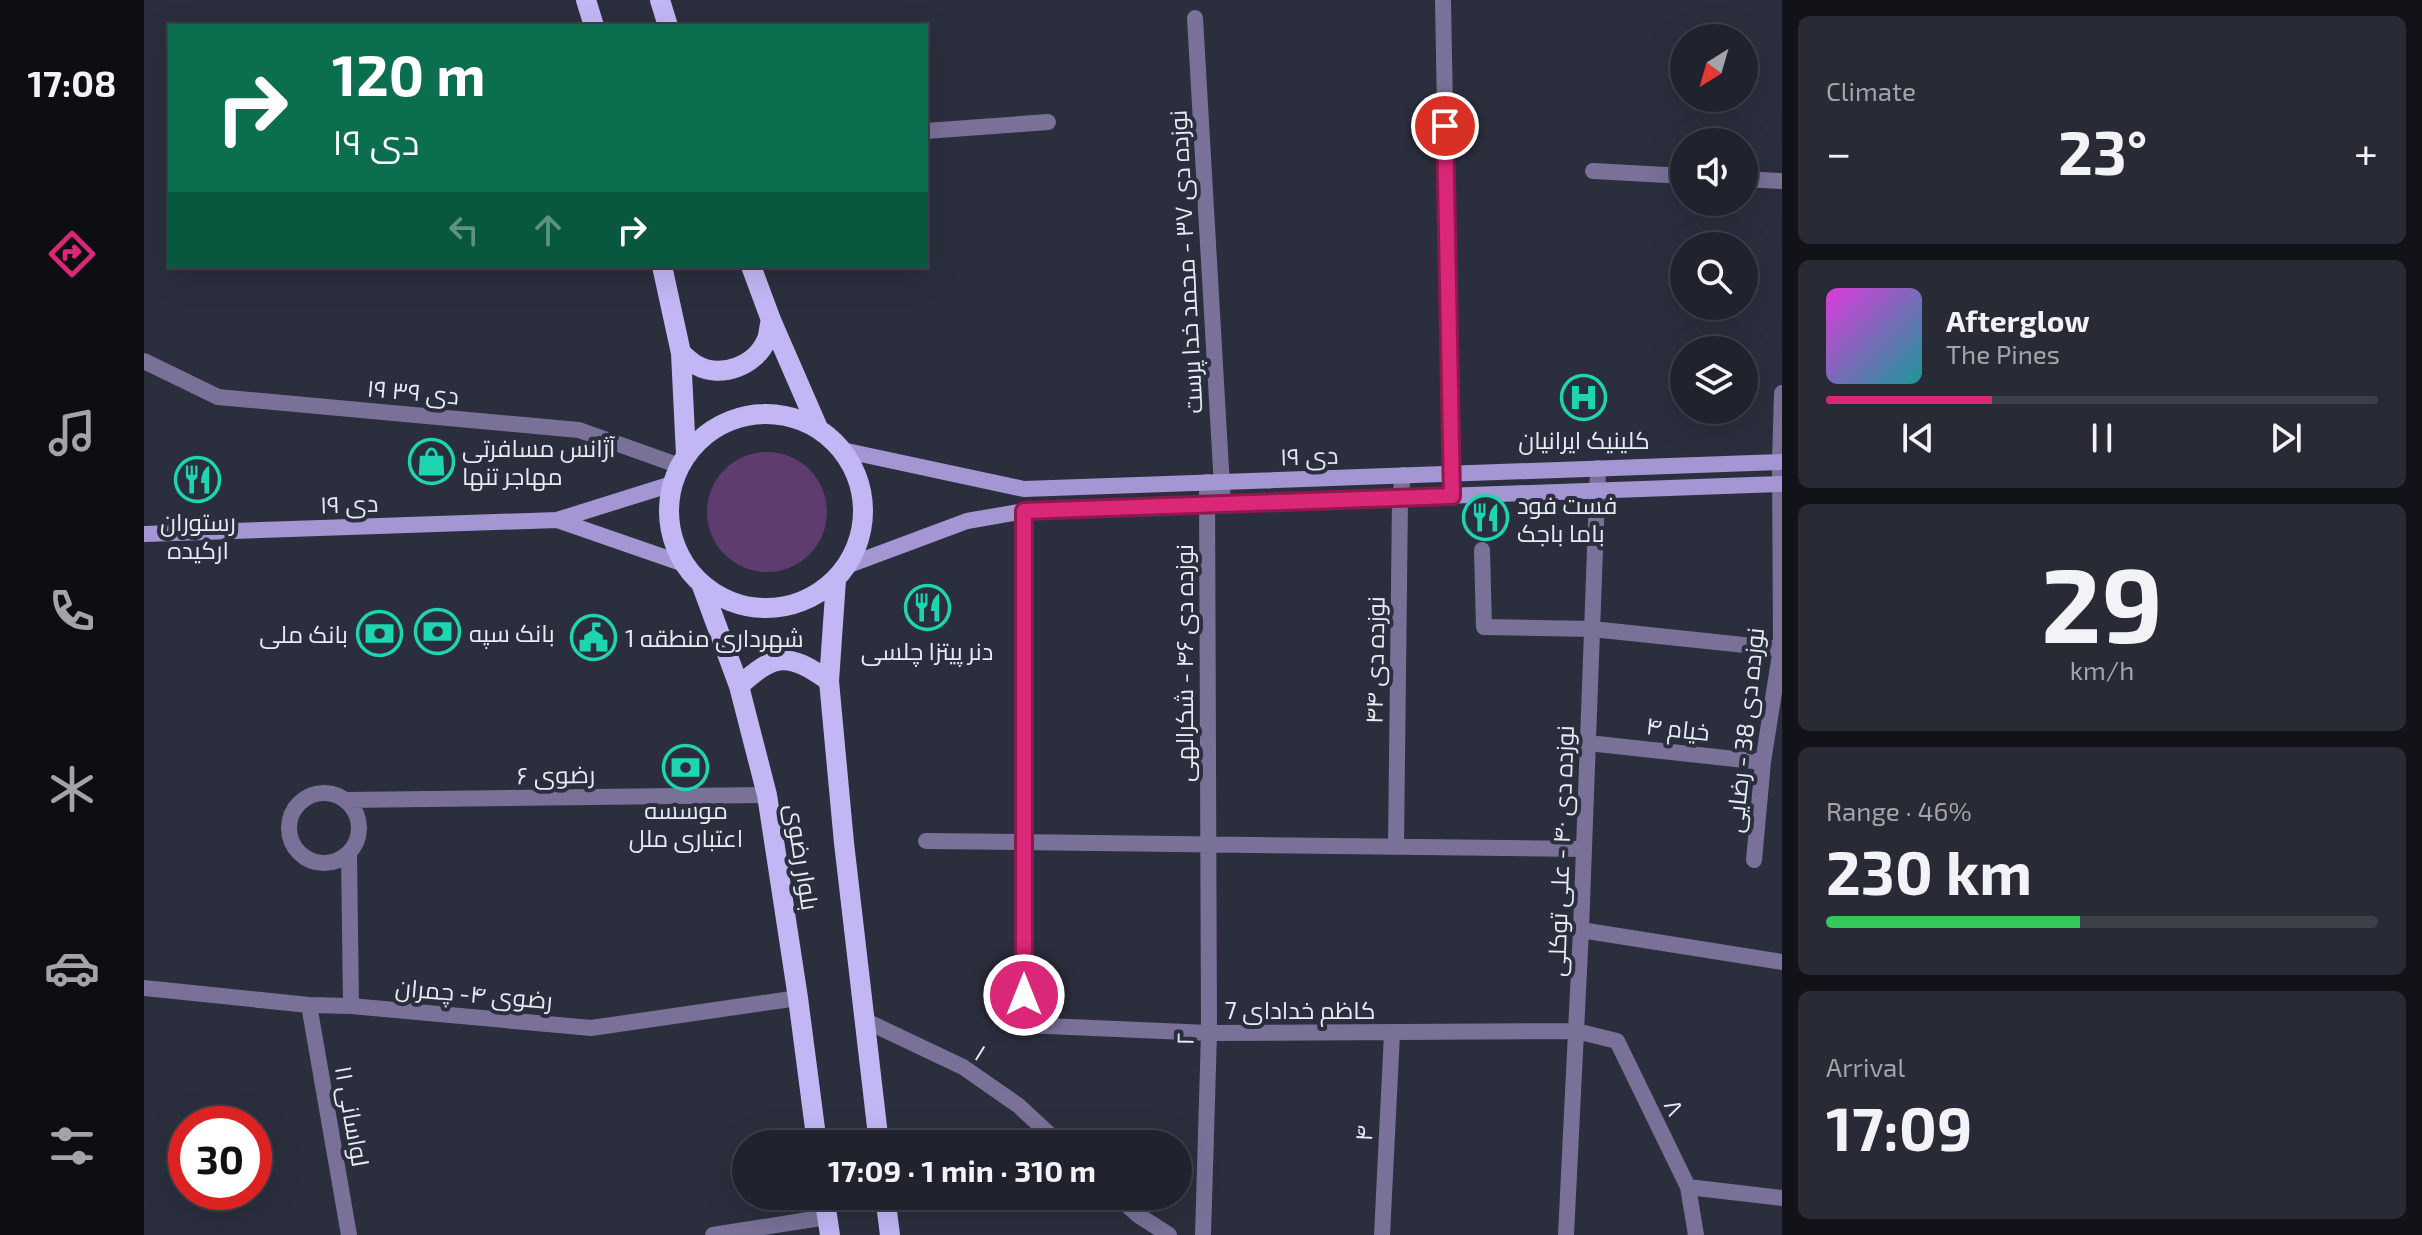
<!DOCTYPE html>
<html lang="en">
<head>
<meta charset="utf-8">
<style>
	:root { --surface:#20222d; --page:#282a35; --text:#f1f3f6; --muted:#a2a4aa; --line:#3d3f49; --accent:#db2777 }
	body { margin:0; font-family:"Exo 2",Cairo,sans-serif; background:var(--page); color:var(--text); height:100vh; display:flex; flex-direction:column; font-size:30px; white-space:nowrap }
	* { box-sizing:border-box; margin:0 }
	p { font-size:26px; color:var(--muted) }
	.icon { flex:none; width:44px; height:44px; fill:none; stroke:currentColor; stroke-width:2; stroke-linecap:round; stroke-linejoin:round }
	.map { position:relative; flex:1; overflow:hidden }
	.details { display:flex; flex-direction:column; gap:16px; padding:16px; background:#121319; width:640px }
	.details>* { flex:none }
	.banner { position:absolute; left:24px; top:24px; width:760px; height:244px; border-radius:0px; box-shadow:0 8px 32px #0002,0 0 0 2px var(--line); background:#0b6e4f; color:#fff; overflow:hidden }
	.needle { width:52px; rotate:217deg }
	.buttons { position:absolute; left:1526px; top:24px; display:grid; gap:16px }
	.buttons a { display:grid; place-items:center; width:88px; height:88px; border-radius:50%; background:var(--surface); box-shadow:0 8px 32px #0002,0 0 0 2px var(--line); font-size:40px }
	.speed { position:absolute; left:24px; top:1106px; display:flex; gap:16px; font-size:40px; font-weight:700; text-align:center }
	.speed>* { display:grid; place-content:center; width:104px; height:104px; border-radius:50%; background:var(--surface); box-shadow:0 8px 32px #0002,0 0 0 2px var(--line); line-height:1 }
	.speed .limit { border:12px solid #d22; background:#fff; color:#111 }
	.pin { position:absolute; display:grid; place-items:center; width:68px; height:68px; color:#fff; margin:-34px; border:4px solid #fff; border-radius:50%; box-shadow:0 2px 8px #0007 }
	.me { position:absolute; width:88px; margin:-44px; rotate:0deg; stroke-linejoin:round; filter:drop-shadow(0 0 6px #0008) }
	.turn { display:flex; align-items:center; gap:28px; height:168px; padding:0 32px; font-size:36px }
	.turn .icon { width:104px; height:104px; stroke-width:2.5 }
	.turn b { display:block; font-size:56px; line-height:68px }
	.lanes { display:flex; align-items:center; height:76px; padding:0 32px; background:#0003; justify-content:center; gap:40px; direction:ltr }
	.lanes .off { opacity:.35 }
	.big { font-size:60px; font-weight:700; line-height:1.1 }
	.details .tile { flex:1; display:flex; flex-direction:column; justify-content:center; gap:12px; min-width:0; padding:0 28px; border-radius:12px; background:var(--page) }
	.details .dial { align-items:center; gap:0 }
	.dial b { font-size:104px; line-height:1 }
	.song { display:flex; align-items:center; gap:24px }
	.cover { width:96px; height:96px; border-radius:12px; background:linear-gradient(135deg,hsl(300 70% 55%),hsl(180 70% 35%)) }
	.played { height:8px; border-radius:4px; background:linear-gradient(90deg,var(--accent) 30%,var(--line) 30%) }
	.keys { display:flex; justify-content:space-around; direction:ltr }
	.heat { display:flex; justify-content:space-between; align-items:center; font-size:44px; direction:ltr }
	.charge { height:12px; border-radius:6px; background:linear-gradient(90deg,#34c759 46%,var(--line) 0) }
	.trip { position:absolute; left:588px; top:1130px; width:460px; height:80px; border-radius:40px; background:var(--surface); box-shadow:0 8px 32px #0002,0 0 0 2px var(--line); font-weight:700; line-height:80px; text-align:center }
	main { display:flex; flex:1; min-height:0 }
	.tabs { display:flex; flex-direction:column; width:144px; justify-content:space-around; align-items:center; background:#0d0e12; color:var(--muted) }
	.tabs .icon { width:56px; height:56px }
	.tabs .active { color:var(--accent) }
	.tabs b { font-size:36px; color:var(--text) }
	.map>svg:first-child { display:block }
	.green { fill:#5e3c70 }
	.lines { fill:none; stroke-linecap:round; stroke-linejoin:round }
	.minor { stroke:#797197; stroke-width:16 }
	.tertiary { stroke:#797197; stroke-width:16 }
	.secondary { stroke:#a396d3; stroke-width:16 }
	.primary { stroke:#c2b6f4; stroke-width:20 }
	.route-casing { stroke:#8e194d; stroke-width:20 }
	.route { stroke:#db2777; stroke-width:14 }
	.labels { text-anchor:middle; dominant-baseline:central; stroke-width:8; stroke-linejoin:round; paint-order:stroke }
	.street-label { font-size:24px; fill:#e8ebf4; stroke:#2b2e3c }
	.poi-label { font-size:24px; fill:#e8ebf4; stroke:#2b2e3c }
</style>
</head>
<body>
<main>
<nav class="tabs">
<b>17:08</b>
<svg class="icon active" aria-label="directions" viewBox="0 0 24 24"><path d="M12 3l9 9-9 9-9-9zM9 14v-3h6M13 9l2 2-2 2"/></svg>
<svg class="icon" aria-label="music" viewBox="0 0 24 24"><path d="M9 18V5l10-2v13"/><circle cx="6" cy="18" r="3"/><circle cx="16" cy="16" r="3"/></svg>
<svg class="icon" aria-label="phone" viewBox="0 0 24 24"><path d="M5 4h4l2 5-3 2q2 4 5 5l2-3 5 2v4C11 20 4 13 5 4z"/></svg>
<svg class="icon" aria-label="climate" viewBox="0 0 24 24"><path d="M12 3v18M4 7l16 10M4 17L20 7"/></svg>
<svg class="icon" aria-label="car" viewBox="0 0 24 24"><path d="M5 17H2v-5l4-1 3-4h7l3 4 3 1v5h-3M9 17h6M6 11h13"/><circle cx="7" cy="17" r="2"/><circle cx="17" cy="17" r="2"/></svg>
<svg class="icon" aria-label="filters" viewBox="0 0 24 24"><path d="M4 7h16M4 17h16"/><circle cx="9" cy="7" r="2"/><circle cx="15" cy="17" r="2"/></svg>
</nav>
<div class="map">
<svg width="1638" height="1235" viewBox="0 0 1638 1235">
	<rect width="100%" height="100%" fill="#2b2e3c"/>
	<path class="green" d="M563 512a60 60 0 1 1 120 0a60 60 0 1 1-120 0Z"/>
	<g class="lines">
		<path class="minor" d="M1299,0L1308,496
			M1051,18L1079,504
			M782,131L904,122
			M1449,171L1540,176
			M1600,179L1638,181
			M0,361L74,397L435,430L536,466
			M880,511V1025L1065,1033L1432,1031L1473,1041L1544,1187L1552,1235
			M1338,550L1340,627L1448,629L1638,649
			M1444,743L1619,762
			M145 828a35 35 0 1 1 70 0a35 35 0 1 1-70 0Z
			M202,800L623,795
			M782,841L1440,849
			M1252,846L1256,498L1259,475
			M205,854L207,1006
			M1610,860L1619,762L1637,648L1636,462
			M1437,930L1638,962
			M0,988L165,1005L207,1006L447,1028L654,998
			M165,1005L205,1235
			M720,1020L819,1067L875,1106L916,1144
			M1544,1187L1638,1198
			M973,1196L994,1215L1025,1235
			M569,1235L683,1217
			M1059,1235L1065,1033L1063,482
			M1238,1235L1248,1034
			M1422,1235L1437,930L1454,468"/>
		<path class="tertiary" d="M1636,462L1638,393"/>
		<path class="secondary" d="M698,450L880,489L1638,462
			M413,520L540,564
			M0,534L413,520L528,484
			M705,565L823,521L880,511L1638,484"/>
		<path class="primary" d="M442,0L450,26
			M516,0L524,26
			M518,266L537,353L542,455
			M607,266L627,320L674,428
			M537,353C542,357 547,362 552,365C577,379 612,366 623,339C625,334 625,326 627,320
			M525 511a97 97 0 1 1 194 0a97 97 0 1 1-194 0Z
			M692,580L685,681L700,843L735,1144
			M558,586L595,686L623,795L654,998L673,1144
			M595,686C631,653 644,652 685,681
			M680,1196L686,1235
			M741,1196L746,1235"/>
	</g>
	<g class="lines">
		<defs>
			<path id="route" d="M880,995V511L1308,496L1301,126"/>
		</defs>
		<use href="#route" class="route-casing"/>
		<use href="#route" class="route"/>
	</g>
	<defs>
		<symbol id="hospital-ring" viewBox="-11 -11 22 22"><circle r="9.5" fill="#2b2e3c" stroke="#1dd5b1" stroke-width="1.5"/><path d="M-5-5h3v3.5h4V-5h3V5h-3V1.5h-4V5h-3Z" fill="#1dd5b1"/></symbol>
		<symbol id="shop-ring" viewBox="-11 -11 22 22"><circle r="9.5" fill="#2b2e3c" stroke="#1dd5b1" stroke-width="1.5"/><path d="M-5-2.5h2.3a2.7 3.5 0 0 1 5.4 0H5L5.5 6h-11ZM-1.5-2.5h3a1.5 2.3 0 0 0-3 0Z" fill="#1dd5b1"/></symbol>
		<symbol id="restaurant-ring" viewBox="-11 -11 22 22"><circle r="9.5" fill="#2b2e3c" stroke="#1dd5b1" stroke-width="1.5"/><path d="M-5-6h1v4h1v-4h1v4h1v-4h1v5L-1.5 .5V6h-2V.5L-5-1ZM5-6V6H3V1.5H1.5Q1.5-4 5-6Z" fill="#1dd5b1"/></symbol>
		<symbol id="bank-ring" viewBox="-11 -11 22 22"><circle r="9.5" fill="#2b2e3c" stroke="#1dd5b1" stroke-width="1.5"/><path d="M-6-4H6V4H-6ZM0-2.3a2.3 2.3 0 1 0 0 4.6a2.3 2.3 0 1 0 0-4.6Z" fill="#1dd5b1"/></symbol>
		<symbol id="civic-ring" viewBox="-11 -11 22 22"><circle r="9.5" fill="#2b2e3c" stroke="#1dd5b1" stroke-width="1.5"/><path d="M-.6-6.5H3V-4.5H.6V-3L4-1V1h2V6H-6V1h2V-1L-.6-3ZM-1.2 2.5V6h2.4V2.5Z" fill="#1dd5b1"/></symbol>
	</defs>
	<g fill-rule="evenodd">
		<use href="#hospital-ring" x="1414" y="372" width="51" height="51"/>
		<use href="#shop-ring" x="262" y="436" width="51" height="51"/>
		<use href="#restaurant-ring" x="28" y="454" width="51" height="51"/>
		<use href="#restaurant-ring" x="1316" y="492" width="51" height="51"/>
		<use href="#restaurant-ring" x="758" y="582" width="51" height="51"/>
		<use href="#bank-ring" x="268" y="606" width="51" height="51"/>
		<use href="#bank-ring" x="210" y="608" width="51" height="51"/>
		<use href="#civic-ring" x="424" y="612" width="51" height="51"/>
		<use href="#bank-ring" x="516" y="742" width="51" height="51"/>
	</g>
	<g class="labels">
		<g class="street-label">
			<text transform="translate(1041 262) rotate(-93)">نوزده دی ۳۷ - محمد خدا پرست</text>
			<text transform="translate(269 391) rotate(5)">۱۹ دی ۳۹</text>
			<text transform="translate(1165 455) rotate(-2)">۱۹ دی</text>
			<text transform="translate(205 503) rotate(-2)">۱۹ دی</text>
			<text transform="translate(1230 660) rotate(-89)">نوزده دی ۴۴</text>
			<text transform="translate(1039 663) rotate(-90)">نوزده دی ۴۶ - شکرالهی</text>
			<text transform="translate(1534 728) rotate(6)">۴ خیام</text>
			<text transform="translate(1600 730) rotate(-84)">نوزده دی 38 - رضایی</text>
			<text transform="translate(412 774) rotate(-1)">رضوی ۶</text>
			<text transform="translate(1416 851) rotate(-88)">نوزده دی ۴۰ - علی توکلی</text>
			<text transform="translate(659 857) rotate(81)">بلوار رضوی</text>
			<text transform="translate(330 993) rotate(5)">رضوی ۴- چمران</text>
			<text x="1156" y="1009">7 کاظم خدادای</text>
			<text transform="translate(1040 1039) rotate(-89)">۲</text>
			<text transform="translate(837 1052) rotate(32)">۱</text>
			<text transform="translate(1531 1107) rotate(64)">۸</text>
			<text transform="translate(209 1116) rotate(80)">لواسانی ۱۱</text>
			<text transform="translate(1219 1133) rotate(-87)">۴</text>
		</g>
		<g class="poi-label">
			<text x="1440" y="439">کلینیک ایرانیان</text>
			<text x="318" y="447" text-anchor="start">آژانس مسافرتی<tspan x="318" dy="28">مهاجر تنها</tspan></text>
			<text x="1373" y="504" text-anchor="start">فست فود<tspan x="1373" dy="28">باما باجک</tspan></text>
			<text x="54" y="521">رستوران<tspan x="54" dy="28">ارکیده</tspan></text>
			<text x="325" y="632" text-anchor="start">بانک سپه</text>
			<text x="204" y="633" text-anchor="end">بانک ملی</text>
			<text x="481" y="637" text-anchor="start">شهرداری منطقه 1</text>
			<text x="783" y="650">دنر پیتزا چلسی</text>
			<text x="542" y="809">موسسه<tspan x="542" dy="28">اعتباری ملل</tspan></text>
		</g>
	</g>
</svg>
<div class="buttons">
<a><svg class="needle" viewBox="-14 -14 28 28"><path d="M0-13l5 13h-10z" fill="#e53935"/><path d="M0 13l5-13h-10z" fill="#a2a4aa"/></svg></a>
<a><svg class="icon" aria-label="sound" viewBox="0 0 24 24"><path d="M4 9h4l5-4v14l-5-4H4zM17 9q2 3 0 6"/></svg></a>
<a><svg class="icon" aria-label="search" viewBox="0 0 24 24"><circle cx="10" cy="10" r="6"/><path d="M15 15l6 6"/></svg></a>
<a><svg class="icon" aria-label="layers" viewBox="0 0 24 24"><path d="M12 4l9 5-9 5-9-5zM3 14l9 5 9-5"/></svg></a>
</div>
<div class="speed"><div class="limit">30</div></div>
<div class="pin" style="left:1301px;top:126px;background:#d93025"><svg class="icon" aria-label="arrive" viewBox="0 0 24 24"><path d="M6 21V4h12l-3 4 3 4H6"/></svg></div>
<svg class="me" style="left:880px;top:995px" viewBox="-20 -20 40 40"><circle r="17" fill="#db2777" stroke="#fff" stroke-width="3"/><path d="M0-11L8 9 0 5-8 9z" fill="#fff"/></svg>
<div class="trip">17:09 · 1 min · 310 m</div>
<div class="banner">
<div class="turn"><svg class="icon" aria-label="right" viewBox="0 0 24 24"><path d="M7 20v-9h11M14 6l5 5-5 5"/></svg><div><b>120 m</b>۱۹ دی</div></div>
<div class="lanes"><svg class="icon off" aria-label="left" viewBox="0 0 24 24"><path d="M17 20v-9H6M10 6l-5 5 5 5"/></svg><svg class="icon off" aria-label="ahead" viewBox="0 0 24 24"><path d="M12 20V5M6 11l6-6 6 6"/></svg><svg class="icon" aria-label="right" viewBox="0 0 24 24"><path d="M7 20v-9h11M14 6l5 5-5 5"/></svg></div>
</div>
</div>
<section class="details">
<div class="tile"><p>Climate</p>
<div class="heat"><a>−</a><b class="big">23°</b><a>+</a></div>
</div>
<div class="tile">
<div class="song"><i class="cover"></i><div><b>Afterglow</b><p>The Pines</p></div></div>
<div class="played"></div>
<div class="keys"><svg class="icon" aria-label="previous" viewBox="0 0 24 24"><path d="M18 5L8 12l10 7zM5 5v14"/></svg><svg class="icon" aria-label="pause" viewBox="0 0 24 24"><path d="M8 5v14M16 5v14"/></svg><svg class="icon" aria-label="next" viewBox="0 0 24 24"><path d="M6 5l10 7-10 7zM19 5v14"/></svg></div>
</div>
<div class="tile dial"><b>29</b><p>km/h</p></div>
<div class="tile"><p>Range · 46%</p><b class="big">230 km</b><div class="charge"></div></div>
<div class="tile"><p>Arrival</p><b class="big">17:09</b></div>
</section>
</main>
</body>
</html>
